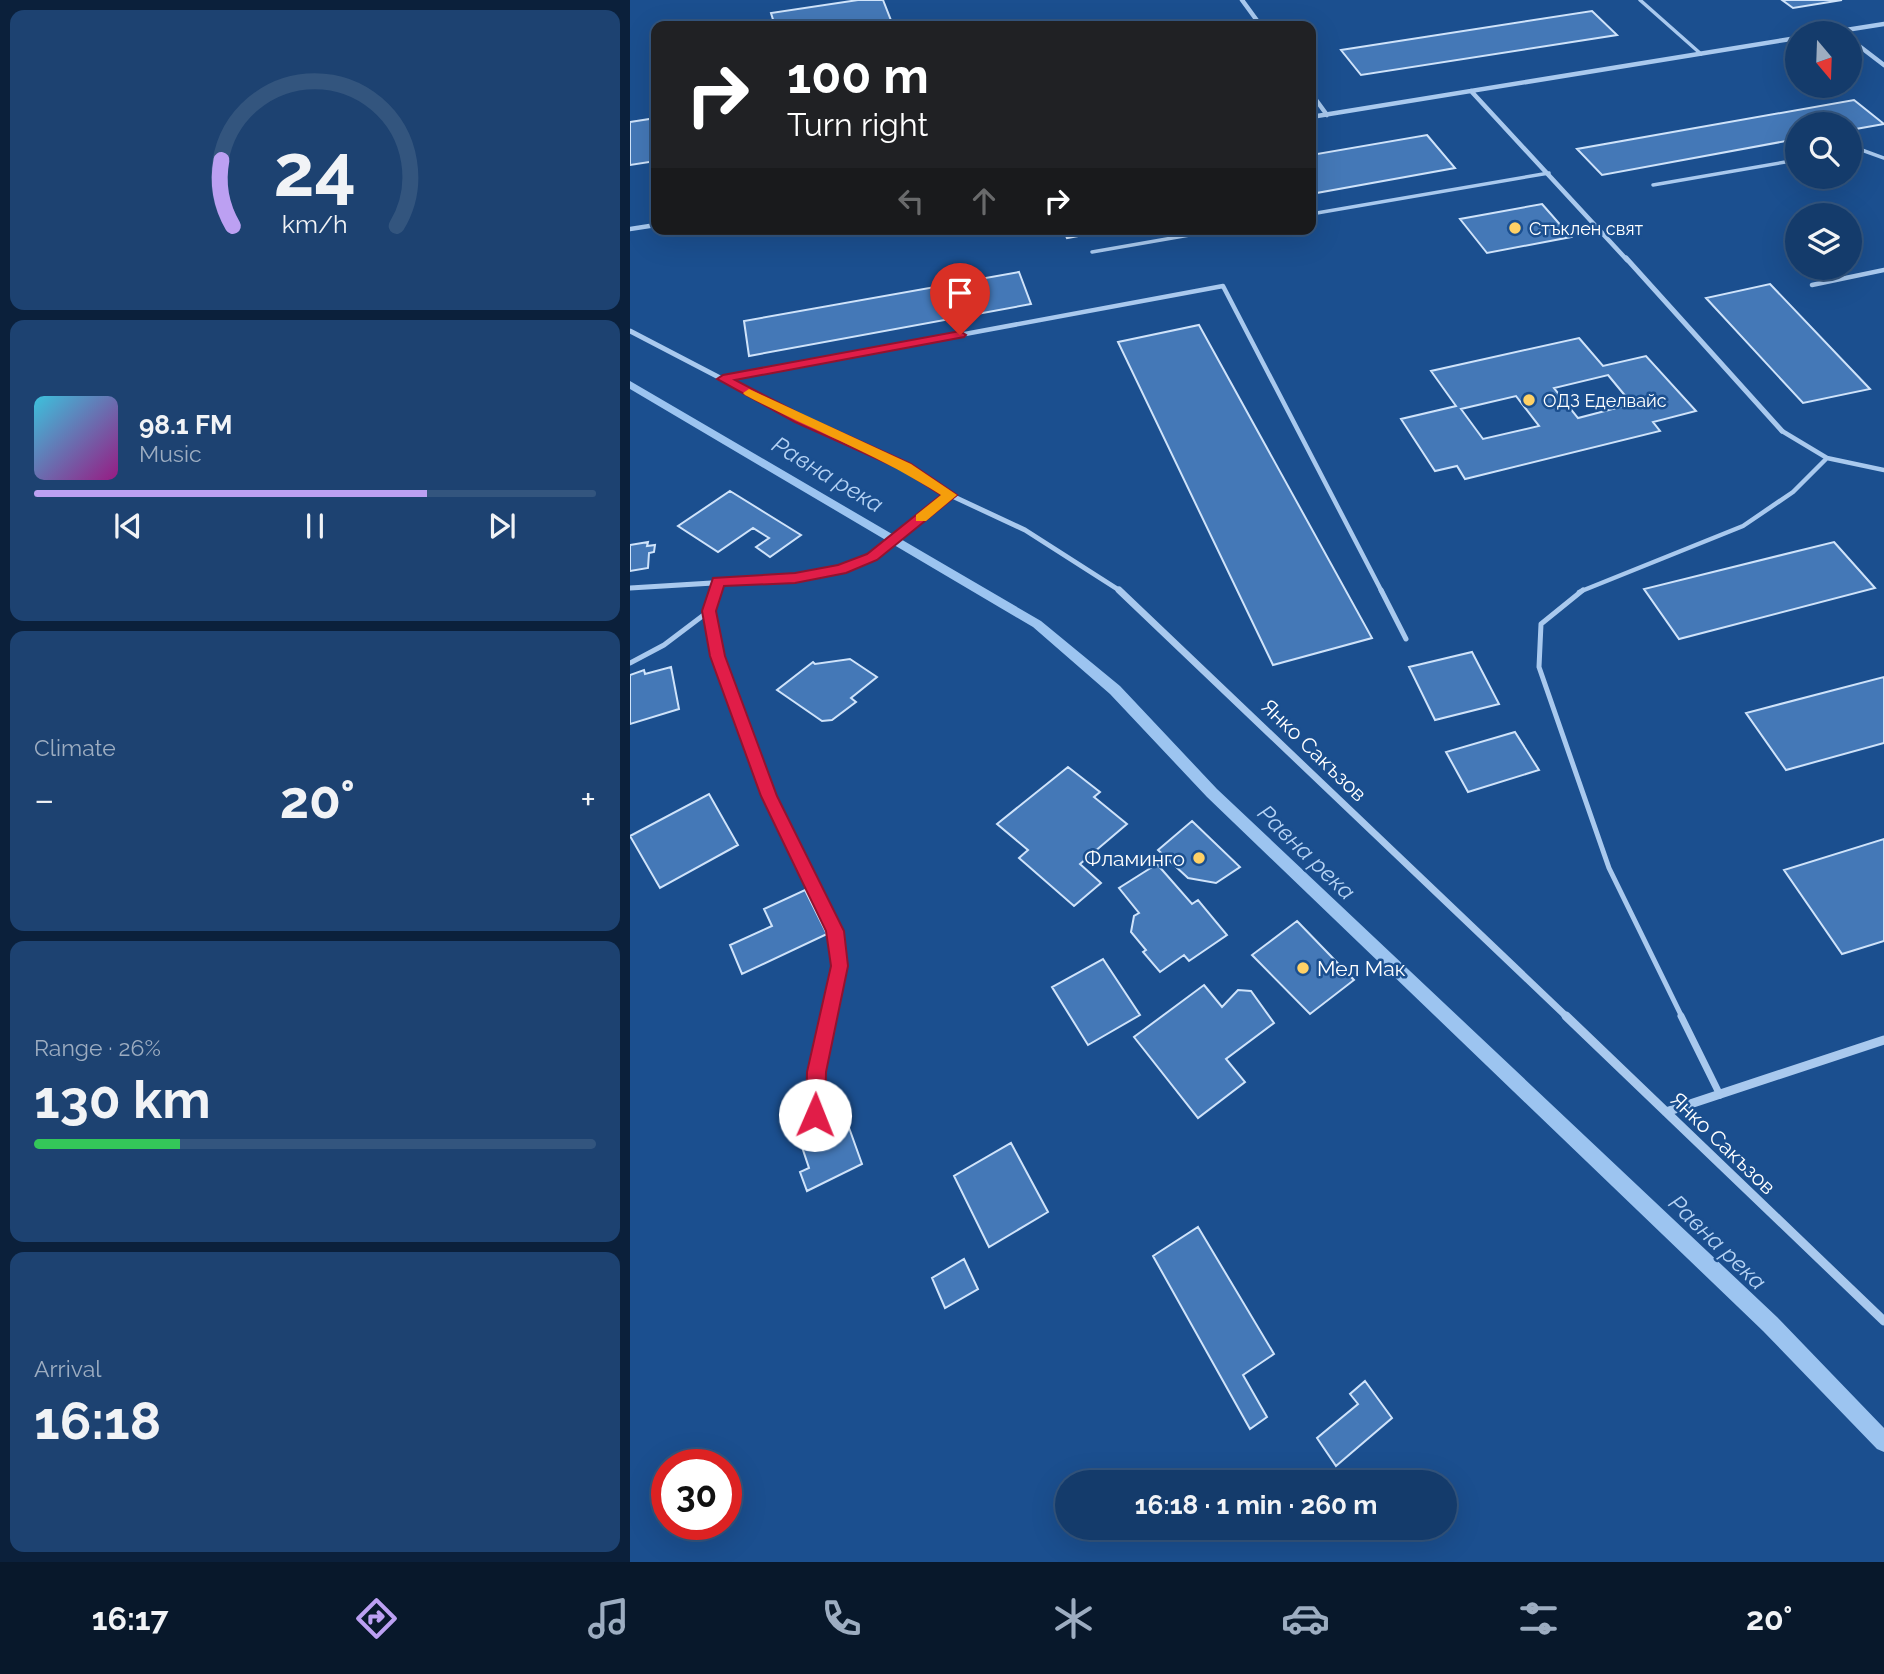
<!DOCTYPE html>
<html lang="en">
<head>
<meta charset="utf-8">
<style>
	:root { --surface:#143b6b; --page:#1d4271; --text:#f1f3f6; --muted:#9dadc1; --line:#33557e; --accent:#bca0f2 }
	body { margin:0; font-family:Raleway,sans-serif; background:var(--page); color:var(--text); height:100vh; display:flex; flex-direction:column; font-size:26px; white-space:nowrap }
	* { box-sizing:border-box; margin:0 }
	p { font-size:23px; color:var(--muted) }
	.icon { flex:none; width:38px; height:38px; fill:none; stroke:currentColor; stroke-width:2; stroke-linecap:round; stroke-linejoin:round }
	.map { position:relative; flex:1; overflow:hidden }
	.side { display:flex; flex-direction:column; gap:10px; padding:10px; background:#0b203b; width:630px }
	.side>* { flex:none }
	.guide { position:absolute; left:21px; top:21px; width:665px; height:214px; border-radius:14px; box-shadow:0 7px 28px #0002,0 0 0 2px var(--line); background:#202124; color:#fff; overflow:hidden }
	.needle { width:46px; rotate:161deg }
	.tools { position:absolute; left:1155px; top:21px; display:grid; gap:14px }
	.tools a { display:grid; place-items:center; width:77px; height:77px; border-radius:50%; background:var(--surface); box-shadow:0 7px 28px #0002,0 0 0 2px var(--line); font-size:35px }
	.speed { position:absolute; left:21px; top:1449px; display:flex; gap:14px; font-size:35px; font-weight:700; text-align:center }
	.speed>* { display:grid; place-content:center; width:91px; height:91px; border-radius:50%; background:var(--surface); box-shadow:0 7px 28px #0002,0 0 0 2px var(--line); line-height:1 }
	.speed .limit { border:10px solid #d22; background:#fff; color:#111 }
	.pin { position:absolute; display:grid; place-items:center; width:60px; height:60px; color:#fff; margin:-72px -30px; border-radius:50% 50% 50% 0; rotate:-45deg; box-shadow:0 0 7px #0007 }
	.pin .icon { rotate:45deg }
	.me { position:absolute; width:77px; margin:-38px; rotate:1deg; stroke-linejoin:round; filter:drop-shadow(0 0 5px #0008) }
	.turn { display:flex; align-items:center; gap:24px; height:147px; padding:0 21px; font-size:32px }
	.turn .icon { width:91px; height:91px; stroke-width:2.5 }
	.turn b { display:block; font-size:49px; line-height:60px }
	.lanes { display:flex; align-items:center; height:66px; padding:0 21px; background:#0003; justify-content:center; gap:35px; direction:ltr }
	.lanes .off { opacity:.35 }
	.big { font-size:52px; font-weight:700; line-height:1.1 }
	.side .widget { flex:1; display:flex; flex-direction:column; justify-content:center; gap:10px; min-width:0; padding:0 24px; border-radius:14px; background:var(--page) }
	.side .dial { align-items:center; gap:0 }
	.dial svg { height:182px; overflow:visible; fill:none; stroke:var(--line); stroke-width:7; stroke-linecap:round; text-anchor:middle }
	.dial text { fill:var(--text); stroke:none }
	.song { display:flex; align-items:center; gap:21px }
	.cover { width:84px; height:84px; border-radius:10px; background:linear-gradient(135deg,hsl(190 70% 55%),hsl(310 70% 35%)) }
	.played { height:7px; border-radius:4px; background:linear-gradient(90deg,var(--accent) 70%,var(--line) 70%) }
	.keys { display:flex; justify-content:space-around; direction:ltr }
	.heat { display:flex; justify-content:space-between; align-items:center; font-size:38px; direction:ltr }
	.charge { height:10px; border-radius:5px; background:linear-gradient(90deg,#34c759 26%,var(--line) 0) }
	.trip { position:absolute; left:425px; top:1470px; width:402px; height:70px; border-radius:35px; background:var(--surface); box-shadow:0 7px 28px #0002,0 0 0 2px var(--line); font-weight:700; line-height:70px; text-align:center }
	.tab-bar { display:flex; height:112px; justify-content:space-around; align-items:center; background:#08182b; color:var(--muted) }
	.tab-bar .icon { width:49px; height:49px }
	.tab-bar .active { color:var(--accent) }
	.tab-bar b { font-size:32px; color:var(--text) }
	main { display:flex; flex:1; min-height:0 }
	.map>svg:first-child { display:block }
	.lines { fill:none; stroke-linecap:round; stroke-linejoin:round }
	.stream { fill:#9cc4f0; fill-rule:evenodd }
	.building { fill:#4478b7; stroke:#cfe3fa; stroke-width:2; fill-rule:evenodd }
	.lane-far3 { stroke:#a9c9ee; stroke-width:3.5 }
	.lane-far2 { stroke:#a9c9ee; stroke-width:4.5 }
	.lane-far1 { stroke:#a9c9ee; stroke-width:5 }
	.lane { stroke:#a9c9ee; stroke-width:7 }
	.street-far3 { stroke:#a9c9ee; stroke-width:4.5 }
	.street-far2 { stroke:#a9c9ee; stroke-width:5 }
	.street-far1 { stroke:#a9c9ee; stroke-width:7 }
	.street { stroke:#a9c9ee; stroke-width:9 }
	.route { fill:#e11d48; stroke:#92132f; stroke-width:2 }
	.slow { fill:#f59e0b }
	.poi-dot { fill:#ffd166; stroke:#1b4f8f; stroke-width:2.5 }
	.labels { text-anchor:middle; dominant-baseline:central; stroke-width:5; stroke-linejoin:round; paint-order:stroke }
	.far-poi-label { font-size:18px; fill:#fff; stroke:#1b4f8f; text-anchor:start }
	.street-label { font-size:21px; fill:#fff; stroke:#1b4f8f }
	.poi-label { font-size:21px; fill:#fff; stroke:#1b4f8f; text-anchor:end }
	.water-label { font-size:23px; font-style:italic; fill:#b5d3f5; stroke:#1b4f8f }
</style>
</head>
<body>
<main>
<section class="side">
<div class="widget dial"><svg viewBox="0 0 100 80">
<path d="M14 69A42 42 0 1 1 86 69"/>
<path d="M14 69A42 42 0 0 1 9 40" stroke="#bca0f2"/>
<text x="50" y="56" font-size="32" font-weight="700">24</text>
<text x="50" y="72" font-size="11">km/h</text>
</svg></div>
<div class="widget">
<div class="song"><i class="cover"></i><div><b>98.1 FM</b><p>Music</p></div></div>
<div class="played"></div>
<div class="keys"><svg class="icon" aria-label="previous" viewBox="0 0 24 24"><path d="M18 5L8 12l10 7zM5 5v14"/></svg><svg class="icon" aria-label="pause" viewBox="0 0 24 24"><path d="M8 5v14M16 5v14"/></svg><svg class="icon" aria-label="next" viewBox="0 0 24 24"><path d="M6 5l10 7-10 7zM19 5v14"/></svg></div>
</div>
<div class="widget"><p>Climate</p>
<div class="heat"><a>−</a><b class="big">20°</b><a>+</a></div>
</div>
<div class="widget"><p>Range · 26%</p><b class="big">130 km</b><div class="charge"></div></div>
<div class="widget"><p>Arrival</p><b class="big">16:18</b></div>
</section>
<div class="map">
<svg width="1254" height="1562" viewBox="0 0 1254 1562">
	<rect width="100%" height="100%" fill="#1b4f8f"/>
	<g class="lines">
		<path class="stream" d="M0,381L411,621L490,686L587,789L1147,1317L1254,1428V1452L1247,1449L1133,1331L577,797L480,694L403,627L0,389Z"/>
	</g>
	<path class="building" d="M228,0H253L262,23L253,24V26H145L141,13Z
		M1152,0H1212L1163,8Z
		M962,11L987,35L731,75L711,50Z
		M1224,100L1254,124L1220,130V124H1167V139L972,175L947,149Z
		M26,118V161L0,165V122Z
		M797,135L825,168L681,194V155Z
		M912,204L941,237L857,253L830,219Z
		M433,229H486L437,238Z
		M389,272L401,304L119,356L114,321Z
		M1140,284L1240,389L1173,403L1076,298Z
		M569,325L742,638L643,665L488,342Z
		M949,338L973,366L1016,356L1066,411L1023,422L1030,431L835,479L827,466L805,471L771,419L826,406L801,371ZM978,375L1002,404L948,418L924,388ZM886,396L909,426L853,439L831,409Z
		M100,491L171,535L140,557L126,547L139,538L123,528L88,552L48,526Z
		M18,542L17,546L25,545L24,552L19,553L18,568L0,571V545Z
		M1204,542L1245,588L1049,639L1014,589Z
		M842,652L869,704L805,720L779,667Z
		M220,659L247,677L221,698L226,702L202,720L192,721L147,690L183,662L185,664Z
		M41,667L49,709L0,724V675L14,670L15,674Z
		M1254,677V743L1156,770L1116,713Z
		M885,732L909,770L838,792L816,752Z
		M438,767L470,792L464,797L497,824L450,864L471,883L444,906L389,858L398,850L367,824Z
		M79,794L108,845L30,888L0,836Z
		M562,821L610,867L586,883L558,878L528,850Z
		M1254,839V941L1212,954L1154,870Z
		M527,864L562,904L568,900L597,935L559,961L554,955L530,972L513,952L516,950L501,932L504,916L509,913L489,888Z
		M175,890L197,934L112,974L100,945L142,926L134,909Z
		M667,921L724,980L680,1014L622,955Z
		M473,959L510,1015L458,1045L422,987Z
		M574,985L592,1007L608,990L621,991L644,1023L596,1059L615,1082L568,1118L504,1037Z
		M213,1111L232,1164L177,1191L170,1172L179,1168L167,1132Z
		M381,1143L418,1212L359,1247L324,1176Z
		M568,1227L644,1354L613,1375L637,1417L620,1429L523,1256Z
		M334,1259L348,1289L315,1308L302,1278Z
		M735,1381L762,1418L706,1466L687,1438L728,1404L720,1394Z"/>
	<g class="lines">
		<path class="lane-far3" d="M1010,0L1071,54
			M1220,151L1229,149L1254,158
			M1023,185L1167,160
			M681,214L919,173
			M462,252L594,229"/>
		<path class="lane-far2" d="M1182,285L1254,270
			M93,379L593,286L752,592
			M1152,431L1197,458L1254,470
			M949,592L1113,526L1163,492L1197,458"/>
		<path class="lane-far1" d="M751,590L776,639
			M953,590L911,624L909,667L979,868L1052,1017
			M0,663L34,645L79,611"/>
		<path class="lane" d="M1051,1016L1090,1095"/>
		<path class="street-far3" d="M612,0L631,26
			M1197,33L1254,24
			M1220,39L1254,65
			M841,91L997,260
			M681,93L697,115
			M681,117L1167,38
			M0,229L26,225"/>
		<path class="street-far2" d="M996,258L1152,431
			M0,331L169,419L277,467L320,495L395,530L492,592
			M0,588L165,578L211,570L242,557L320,495
			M85,592L88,581"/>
		<path class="street-far1" d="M85,590L79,611L88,656L139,796L205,931L210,966L198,1017
			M489,590L937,1017"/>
		<path class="street" d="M936,1016L1254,1321
			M1036,1112L1254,1040
			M185,1115L186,1072L199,1016"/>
	</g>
	<path class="route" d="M330,331L336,335L334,337L105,380L174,416L281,464L327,495L247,560L216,573L165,583L94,586L86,611L95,656L147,796L214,931L218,966L196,1072L195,1115L192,1121L185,1124L179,1121L176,1115L177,1072L201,966L196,931L131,796L80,656L72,611L83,578L165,573L208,565L237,554L311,495L272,470L165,422L87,379L93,375Z"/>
	<path class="slow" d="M119,389L281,464L327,495L296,521H286V515L311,495C249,455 180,429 115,395L113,393Z"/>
	<g class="poi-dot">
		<circle cx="885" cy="228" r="7"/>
		<circle cx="899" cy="400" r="7"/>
		<circle cx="569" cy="858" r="7"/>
		<circle cx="673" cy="968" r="7"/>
	</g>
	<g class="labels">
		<g class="far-poi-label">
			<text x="899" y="228">Стъклен свят</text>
			<text x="913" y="400">ОДЗ Еделвайс</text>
		</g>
		<g class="street-label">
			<text transform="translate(684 750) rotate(44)">Янко Сакъзов</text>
			<text transform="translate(1093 1143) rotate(44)">Янко Сакъзов</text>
		</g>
		<g class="poi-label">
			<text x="555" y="858">Фламинго</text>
			<text x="687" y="968" text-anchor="start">Мел Мак</text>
		</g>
		<g class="water-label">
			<text transform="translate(198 474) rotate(31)">Равна река</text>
			<text transform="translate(677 852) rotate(44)">Равна река</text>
			<text transform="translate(1088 1242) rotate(44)">Равна река</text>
		</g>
	</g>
</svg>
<div class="tools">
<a><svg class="needle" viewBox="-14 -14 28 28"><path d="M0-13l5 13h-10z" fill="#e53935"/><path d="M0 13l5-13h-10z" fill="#9dadc1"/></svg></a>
<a><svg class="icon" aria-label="search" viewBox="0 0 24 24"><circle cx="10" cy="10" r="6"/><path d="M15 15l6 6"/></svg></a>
<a><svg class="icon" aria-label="layers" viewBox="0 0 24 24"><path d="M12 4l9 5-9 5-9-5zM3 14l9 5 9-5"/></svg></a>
</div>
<div class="speed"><div class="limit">30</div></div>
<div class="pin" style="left:330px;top:335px;background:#d93025"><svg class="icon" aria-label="arrive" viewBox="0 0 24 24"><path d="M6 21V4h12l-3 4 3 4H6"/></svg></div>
<svg class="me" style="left:185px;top:1115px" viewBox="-20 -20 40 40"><circle r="19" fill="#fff"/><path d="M0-13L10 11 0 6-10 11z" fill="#e11d48"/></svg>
<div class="trip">16:18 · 1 min · 260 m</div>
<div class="guide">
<div class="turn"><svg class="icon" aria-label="right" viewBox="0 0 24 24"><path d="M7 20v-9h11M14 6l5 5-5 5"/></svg><div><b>100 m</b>Turn right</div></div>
<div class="lanes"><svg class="icon off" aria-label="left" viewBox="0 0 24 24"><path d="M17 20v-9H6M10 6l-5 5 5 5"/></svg><svg class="icon off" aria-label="ahead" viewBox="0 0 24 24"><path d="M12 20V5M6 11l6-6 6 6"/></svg><svg class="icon" aria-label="right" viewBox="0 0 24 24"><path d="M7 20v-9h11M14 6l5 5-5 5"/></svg></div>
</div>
</div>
</main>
<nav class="tab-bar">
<b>16:17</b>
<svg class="icon active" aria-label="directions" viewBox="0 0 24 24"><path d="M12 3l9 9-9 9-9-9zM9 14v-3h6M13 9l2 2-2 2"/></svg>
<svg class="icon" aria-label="music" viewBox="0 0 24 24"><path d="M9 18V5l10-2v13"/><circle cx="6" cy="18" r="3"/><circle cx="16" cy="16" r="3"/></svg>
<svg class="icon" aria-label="phone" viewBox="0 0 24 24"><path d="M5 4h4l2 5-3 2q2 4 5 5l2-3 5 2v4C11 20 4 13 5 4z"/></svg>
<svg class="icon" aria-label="climate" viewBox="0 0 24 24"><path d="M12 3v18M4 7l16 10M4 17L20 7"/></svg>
<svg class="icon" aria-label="car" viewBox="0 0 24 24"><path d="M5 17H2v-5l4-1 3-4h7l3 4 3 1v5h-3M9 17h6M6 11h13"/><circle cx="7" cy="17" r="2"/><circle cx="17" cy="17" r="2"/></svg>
<svg class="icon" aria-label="filters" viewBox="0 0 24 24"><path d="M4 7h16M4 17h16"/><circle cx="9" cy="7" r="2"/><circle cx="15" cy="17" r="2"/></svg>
<b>20°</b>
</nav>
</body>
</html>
